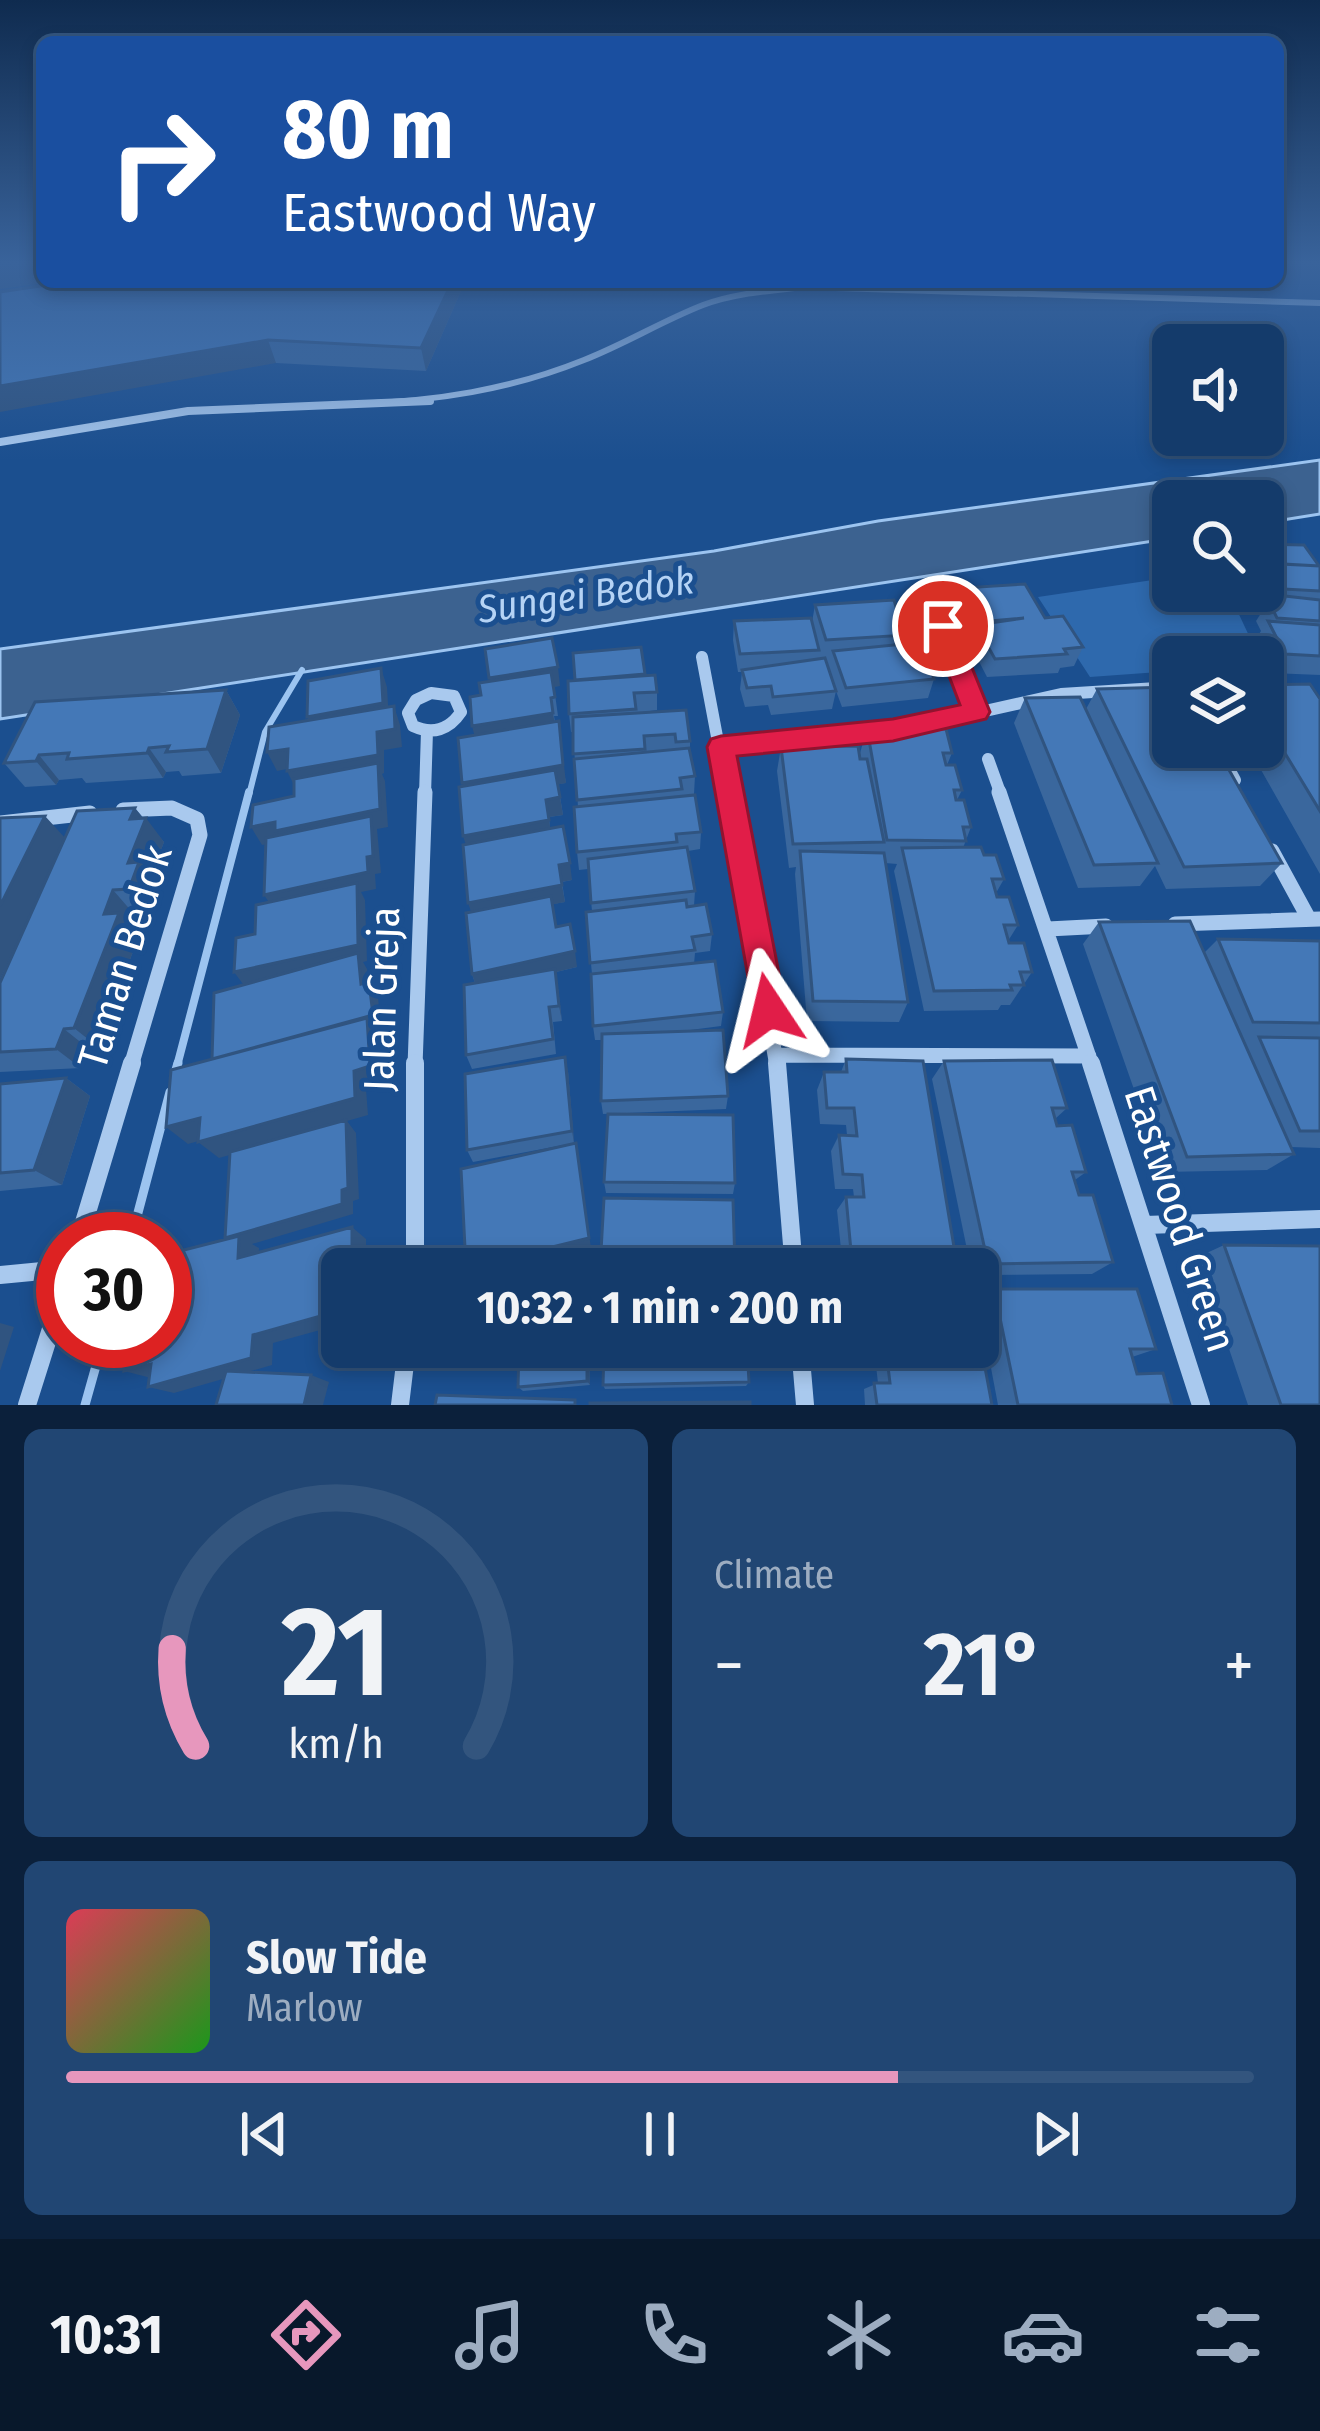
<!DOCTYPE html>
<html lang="en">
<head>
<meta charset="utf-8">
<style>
	:root { --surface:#143b6b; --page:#214673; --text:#f1f3f6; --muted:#9dadc1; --line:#33557e; --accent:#e797bd }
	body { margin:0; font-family:"Fira Sans Condensed",sans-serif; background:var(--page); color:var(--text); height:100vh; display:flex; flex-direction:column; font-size:45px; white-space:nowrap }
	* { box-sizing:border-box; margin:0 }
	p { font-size:39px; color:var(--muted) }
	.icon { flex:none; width:66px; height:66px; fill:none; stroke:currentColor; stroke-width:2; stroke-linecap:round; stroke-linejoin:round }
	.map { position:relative; height:1405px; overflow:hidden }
	.drawer { display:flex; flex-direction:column; gap:24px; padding:24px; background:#0b203b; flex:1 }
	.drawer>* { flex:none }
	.guide { position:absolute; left:36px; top:36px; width:1248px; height:252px; border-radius:18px; box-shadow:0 6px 18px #0003,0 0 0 3px var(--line); background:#1a4fa0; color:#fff; overflow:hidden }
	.tools { position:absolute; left:1152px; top:324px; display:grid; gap:24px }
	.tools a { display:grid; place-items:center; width:132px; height:132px; border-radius:18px; background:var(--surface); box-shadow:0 6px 18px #0003,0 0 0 3px var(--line); font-size:60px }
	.speed { position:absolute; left:36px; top:1212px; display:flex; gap:24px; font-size:60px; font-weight:700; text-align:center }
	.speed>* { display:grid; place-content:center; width:156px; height:156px; border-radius:50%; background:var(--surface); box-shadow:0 6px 18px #0003,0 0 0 3px var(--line); line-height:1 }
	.speed .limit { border:18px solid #d22; background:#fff; color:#111 }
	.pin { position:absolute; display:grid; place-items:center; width:102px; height:102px; color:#fff; margin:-51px; border:6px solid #fff; border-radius:50%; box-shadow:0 3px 12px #0007 }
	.me { position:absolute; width:132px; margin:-66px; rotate:350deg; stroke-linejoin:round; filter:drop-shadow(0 0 9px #0008) }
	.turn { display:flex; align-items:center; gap:42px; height:252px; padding:0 48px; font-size:54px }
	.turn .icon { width:156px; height:156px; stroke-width:2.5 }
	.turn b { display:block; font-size:84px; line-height:102px }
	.big { font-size:90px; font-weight:700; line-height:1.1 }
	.drawer .tile { flex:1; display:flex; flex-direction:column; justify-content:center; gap:18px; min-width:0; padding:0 42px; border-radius:18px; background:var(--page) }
	.drawer .dial { align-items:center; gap:0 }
	.dial svg { height:312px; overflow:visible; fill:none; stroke:var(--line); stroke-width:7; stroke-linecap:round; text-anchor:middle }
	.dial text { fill:var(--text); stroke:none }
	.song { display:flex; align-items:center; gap:36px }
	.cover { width:144px; height:144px; border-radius:18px; background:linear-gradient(135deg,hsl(350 70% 55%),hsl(120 70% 35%)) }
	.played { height:12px; border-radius:6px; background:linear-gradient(90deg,var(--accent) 70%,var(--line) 70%) }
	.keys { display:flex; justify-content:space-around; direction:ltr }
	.heat { display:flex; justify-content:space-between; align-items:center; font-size:66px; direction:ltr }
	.drawer .tiles { flex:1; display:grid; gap:24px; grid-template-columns:1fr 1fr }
	.tile:last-child { grid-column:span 2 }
	.trip { position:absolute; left:321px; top:1248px; width:678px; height:120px; border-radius:18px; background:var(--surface); box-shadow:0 6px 18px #0003,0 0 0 3px var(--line); font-weight:700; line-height:120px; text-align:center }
	.menu { display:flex; height:192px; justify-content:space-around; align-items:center; background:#08182b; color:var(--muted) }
	.menu .icon { width:84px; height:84px }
	.menu .selected { color:var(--accent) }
	.menu b { font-size:54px; color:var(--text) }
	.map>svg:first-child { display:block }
	.green { fill:#2e69ad }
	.water { fill:#3c6290; stroke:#9cc4f0; stroke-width:3 }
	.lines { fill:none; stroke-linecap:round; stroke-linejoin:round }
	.stream-far2 { stroke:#9cc4f0; stroke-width:6 }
	.stream-far1 { stroke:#9cc4f0; stroke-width:8 }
	.stream { stroke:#9cc4f0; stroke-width:9 }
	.lane-far1 { stroke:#a9c9ee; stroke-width:6 }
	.lane { stroke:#a9c9ee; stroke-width:8 }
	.street-far2 { stroke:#a9c9ee; stroke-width:12 }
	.street-far1 { stroke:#a9c9ee; stroke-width:15 }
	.street { stroke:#a9c9ee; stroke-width:18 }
	.wall { fill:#3a679d }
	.shaded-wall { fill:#305480 }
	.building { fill:#4478b7; stroke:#305480; stroke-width:3 }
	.route { fill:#e11d48; stroke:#92132f; stroke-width:3 }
	.labels { text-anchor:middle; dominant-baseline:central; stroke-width:10; stroke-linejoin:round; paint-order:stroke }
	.water-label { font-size:39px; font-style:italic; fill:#b5d3f5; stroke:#1b4f8f }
	.near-street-label { font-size:42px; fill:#fff; stroke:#1b4f8f }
</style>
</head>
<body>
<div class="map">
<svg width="1320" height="1405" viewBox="0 0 1320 1405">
	<rect width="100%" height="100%" fill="#1b4f8f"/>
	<path class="green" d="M1173,577V591H1228L1259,657H1173V671L1090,677L1038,597Z"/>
	<path class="water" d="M1320,460V514L1263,523V501H1173V538L0,719V649L714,551L878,521Z"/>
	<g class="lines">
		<path class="stream-far2" d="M249,795L265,732L302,670"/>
		<path class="stream-far1" d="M177,1066L249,792"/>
		<path class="stream" d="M175,1073L178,1063
			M131,1239L170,1092
			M85,1405L103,1341"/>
		<path class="lane-far1" d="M356,404C435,401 510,390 584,360C625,344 662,321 703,305C735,293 770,291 804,287L1320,303"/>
		<path class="lane" d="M0,442L188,411L430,401"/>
		<path class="street-far2" d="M943,627L976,712
			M702,657L728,795
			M431,693L454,696L461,712C449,730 433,735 413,726L408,713L416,700Z
			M721,747L909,728L1061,694L1173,687
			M1217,747L1235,780
			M988,759L1001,795
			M425,795L427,731"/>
		<path class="street-far1" d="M727,792L777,1066
			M999,792L1092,1066
			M123,810L172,808L197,819L200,835L131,1066
			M0,823L90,813
			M1272,851L1309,919
			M1175,924L1320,919
			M1048,929L1106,926
			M776,1055L1089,1056
			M415,1066L425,792"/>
		<path class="street" d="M415,1063V1269
			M777,1063L794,1269
			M1091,1063L1201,1405
			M1145,1225L1320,1219
			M79,1239L132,1063
			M0,1275L63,1269
			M800,1347L805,1405
			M27,1405L63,1291
			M400,1405L407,1347"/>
	</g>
	<path class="wall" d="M67,282H465L426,371L276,363Z
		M1263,544L1320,591V675L1271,673L1255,640L1261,631L1256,621L1265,607L1254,606L1246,591H1263Z
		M962,588L1045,618L1083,647L1074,666L1060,668L1058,673L987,677L970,644L972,639L956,607Z
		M815,605L896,607L915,625L910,643L934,679L928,698L842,707L836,691L832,709L771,715L768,705L745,707L740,689L742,672H738L733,640L734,621L812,622Z
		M645,676L657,692V710L636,713L690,741V750L695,776L694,794L682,797L701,832L700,849L688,851L695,891L694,906L712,934L710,951L695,953L694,964L723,1012L721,1026L675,1032L728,1096L726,1109L603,1114L601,1101L602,1040H595L593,1026L592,974L586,912L592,911L588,869L579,870L577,852L578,807L573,732H571L569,714Z
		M1263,685L1320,699V874L1248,747H1263Z
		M560,686L554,687L558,716H554L566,783L558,784L563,815L549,817L550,829L572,880L562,882L565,902L553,904L556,927L577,967L556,972L562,1021L553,1022L556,1054L472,1069L466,1055L475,983L472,974L471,912L463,786L475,736L481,695Z
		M1097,689L1282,863L1260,886L1166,889L1155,866L1140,886L1078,888L1014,723L1025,698L1086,709Z
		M226,690L240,715L221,773L182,776L179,771L166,772L163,778L86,783L82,778L59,780L56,785L25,787L4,763Z
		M867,729L952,753L947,765L962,790L957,800L971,827L963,848L984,855L1004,879L996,893L997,897L1018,925L1008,941L1032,972L1010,1005H1001L998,1010L924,1011L894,871L897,864L885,863L908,1002L899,1022L807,1021L795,874L796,867L789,868L777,771L781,747L861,759L860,753Z
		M135,808L164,842L151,876L158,885L148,912L133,913L129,924L139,935L98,1047L88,1048L81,1068L0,1072V983L36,903L0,979V818L65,838Z
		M1099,922L1204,953L1218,939L1320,941V1148L1291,1147L1294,1154L1267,1170L1163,1172L1083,944Z
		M846,1059L957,1265L952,1269H843L837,1210L846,1197H854L853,1189H835L831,1151L839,1135H847L846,1125L820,1124L817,1090L824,1072H841Z
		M944,1061L1067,1108L1055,1119L1057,1126L1086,1172L1075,1180L1079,1195L1113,1262L1092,1274L978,1275V1269H971L932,1079Z
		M568,1071L574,1143L473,1162L467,1150Z
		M66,1078L90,1096L62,1185L0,1191V1084Z
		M604,1182L735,1183L733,1194L606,1193Z
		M1224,1245L1320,1405H1248L1198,1257Z
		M735,1265L734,1269H600Z
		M994,1289L1156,1349L1132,1357L1137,1374L1172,1405H998L978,1299Z
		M589,1347L590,1385L523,1391L518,1387Z
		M859,1347H978L992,1405H865L864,1389L878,1383L875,1357H860Z
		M749,1382L746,1386L605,1389L603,1385Z"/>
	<path class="shaded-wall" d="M15,264H42V282H51L0,289V266Z
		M452,282H465L426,371L421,348Z
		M268,340L276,363L0,412V386Z
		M558,667L560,686L493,697L489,678Z
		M381,668L387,687L389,721L316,735L307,717Z
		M226,690L240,715L221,773L207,749Z
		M394,706L400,725L402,747L384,750V773L382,774L385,781L388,827L377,829L381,873L375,874L376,889L361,892L365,900L367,961L363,962L367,969L370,999L246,988L234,972L275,911L264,895L280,841L262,845L251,827L275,822L380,809L296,789L287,771L377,732Z
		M553,713L556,732L477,745L472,726Z
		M559,721L566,783L467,801L462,783Z
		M149,748L166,772L163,778L147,753Z
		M288,749L297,767L277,771L267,752Z
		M39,755L59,780L56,785L36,761Z
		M560,797L563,815L549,817L546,800Z
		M135,808L145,821L146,818L164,842L151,876L158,885L148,912L129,889L130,819Z
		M45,816L66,839L0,979V906Z
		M549,820L552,838L469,854L463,836Z
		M570,863L572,880L561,882L559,865Z
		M562,885L565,902L474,920L468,903Z
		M113,890L133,913L129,924L139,935L98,1047L74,1028L104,914Z
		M575,951L577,967L556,972L562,1021L559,1006L477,989L472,974Z
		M369,982L378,997L381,1030L375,1031L379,1038L382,1084L366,1089L368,1115L347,1121L356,1133L359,1199L353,1201V1214L252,1244L259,1248L258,1269L238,1258L225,1238L346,1122L219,1158L198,1142L354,1071L226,1075Z
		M64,1029L88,1048L81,1068L56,1049Z
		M565,1057L568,1071L574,1143L572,1131Z
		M66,1078L90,1096L62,1185L34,1170Z
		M200,1118L220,1135L188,1144L166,1127Z
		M576,1143L591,1248L504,1269H466Z
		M352,1227L366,1239V1269H352Z
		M342,1310V1324L273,1343L272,1365L174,1393L148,1387L253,1335Z
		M0,1323L14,1327L0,1371Z
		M587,1347H589L590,1385L587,1381Z
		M151,1364V1378L124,1371Z
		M311,1375L329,1382L323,1405H304Z"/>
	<path class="building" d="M67,282H452L421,348L268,340L0,386V292Z
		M1263,544L1304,545L1319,566L1263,563Z
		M1263,563L1320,566V591L1266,588L1263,582Z
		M1025,584L1045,618L1063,616L1083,647L1064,649L1067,654L995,659L976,625L1024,618L979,622L962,588Z
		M1276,595L1320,600V621L1277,618L1269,602L1281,603Z
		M894,600L896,607L908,606L915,625H904L908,635L826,640L815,605Z
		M811,618L819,650L740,654L734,621Z
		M1268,621L1320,625V656L1285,654Z
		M552,638L558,667L489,678L485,649Z
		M914,643L922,647L934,679L846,688L833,651Z
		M641,647L645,674L575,680L573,653Z
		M825,658L836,691L773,697L771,686L747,688L742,670Z
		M381,668L383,703L307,717L308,681Z
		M551,672L555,697L551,698L553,713L472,726L470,697L481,695L479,683Z
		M655,675L657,692L634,693L636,709L569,714L568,681Z
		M1310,684L1320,699V811L1263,717V685Z
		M1173,687V747H1216L1282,863L1184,867L1097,689Z
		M226,690L207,749L166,752L169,746L149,748L147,753L67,759L69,753L39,755L36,761L4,763L35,702Z
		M1080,697L1158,863L1094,865L1025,698Z
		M394,706L395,729L377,732L378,755L287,771L288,749L267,752L269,727Z
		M686,710L690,741L676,742L675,734L644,736L645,749L573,754V717Z
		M559,721L563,765L462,783L458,738Z
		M867,729H946L952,753H943L946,765H955L962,790H954L956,800H964L971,827H963L966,841L887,840Z
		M858,746L860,759H867L884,842L793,844L781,747Z
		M689,748L695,776L680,778L682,789L577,800L574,759Z
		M378,763L380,809L275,831V822L251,827L253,805L294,796V779Z
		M555,770L560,797L546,800L549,820L463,836L459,787Z
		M695,795L701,832L676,834L677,842L577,852L574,807Z
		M135,808L130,819L146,818L128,863L139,862L129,889L113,890L104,914L119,913L74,1028L64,1029L56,1049L0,1052V983L77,811Z
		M45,816L0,906V818Z
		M371,816L373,856L367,857L368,872L264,895L266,838Z
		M563,826L570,863L559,865L562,885L468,903L463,845Z
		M687,847L695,891L591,903L588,859Z
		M981,847L984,855H996L1004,879H992L997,897H1009L1018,925H1004L1009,943H1024L1032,972H1020L1024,985H1010L1012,990L934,991L902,848Z
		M800,851L884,853L908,1002L813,1001Z
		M357,883L358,945L234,972L236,938L255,934L256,905Z
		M551,896L556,927L570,924L575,951L472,974L466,913Z
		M686,900L687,907L706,904L712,934L692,937L695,950L590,963L586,912Z
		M1190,921L1294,1154L1187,1157L1099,922Z
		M1218,939L1320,941V1023L1253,1022Z
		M358,953L361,984L369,982L373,1015L212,1059L214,993Z
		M715,961L723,1012L593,1026L591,974Z
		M555,969L559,1006L549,1007L553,1039L466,1055L464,985Z
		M367,1018L370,1066L354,1071L355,1098L198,1142L200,1118L166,1127L171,1070Z
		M723,1030L728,1096L601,1101L602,1034Z
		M1259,1037L1320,1038V1131H1300Z
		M565,1057L572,1131L467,1150L465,1074Z
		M846,1059L923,1061L957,1265L852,1262L846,1197H864L862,1175L843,1174L839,1135L857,1136L854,1108H827L824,1072H847Z
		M1052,1060L1067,1108H1052L1057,1126L1072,1125L1086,1172H1072L1079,1195H1093L1113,1262L988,1264L944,1061Z
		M66,1078L34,1170L0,1173V1084Z
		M608,1114L733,1115L735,1183L604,1182Z
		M346,1120L348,1188L342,1190V1204L225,1238L230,1152Z
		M576,1143L589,1238L466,1268L461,1169Z
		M604,1198L733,1200L735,1265L697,1269H600Z
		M352,1227V1269H342V1310L253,1335L251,1358L148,1387L151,1364L124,1371L128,1341H165V1278L174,1275L176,1252L239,1236L238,1258Z
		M1224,1245L1320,1246V1405H1281Z
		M994,1289H1137L1156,1349H1130L1137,1374L1163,1373L1172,1405H1018Z
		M978,1330L992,1405H877L874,1383H890L886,1350L871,1349V1347H978Z
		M519,1347H587V1381L518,1387Z
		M604,1347H747L749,1382L603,1385Z
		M226,1371L311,1375L304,1405H216Z
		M437,1395L575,1400V1405H435Z
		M750,1402V1405H590V1403Z"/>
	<linearGradient id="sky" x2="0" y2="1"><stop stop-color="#0f2b4f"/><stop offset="0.57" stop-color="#39639b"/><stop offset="1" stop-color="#39639b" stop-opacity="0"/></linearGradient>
	<rect width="1320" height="461" fill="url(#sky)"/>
	<path class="route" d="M943,618L955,626L990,712L986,719L893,741L737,756L786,1010L781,1022L769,1027L756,1022L707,747L711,739L721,736L893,719L960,705L930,626Z"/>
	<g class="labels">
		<g class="water-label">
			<text transform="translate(586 595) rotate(-8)">Sungei Bedok</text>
		</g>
		<g class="near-street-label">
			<text transform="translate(125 957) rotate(-73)">Taman Bedok</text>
			<text transform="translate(382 999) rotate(-88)">Jalan Greja</text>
			<text transform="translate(1180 1219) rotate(72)">Eastwood Green</text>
		</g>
	</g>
</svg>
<div class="tools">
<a><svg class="icon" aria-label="sound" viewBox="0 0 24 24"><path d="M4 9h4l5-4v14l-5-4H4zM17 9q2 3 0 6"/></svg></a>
<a><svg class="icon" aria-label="search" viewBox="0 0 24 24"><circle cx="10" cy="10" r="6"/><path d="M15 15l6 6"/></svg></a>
<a><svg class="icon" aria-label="layers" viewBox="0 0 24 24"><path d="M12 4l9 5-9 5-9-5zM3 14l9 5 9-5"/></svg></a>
</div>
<div class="speed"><div class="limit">30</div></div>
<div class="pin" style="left:943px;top:626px;background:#d93025"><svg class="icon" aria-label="arrive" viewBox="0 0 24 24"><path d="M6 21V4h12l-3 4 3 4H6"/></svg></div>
<svg class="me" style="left:769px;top:1010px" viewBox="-20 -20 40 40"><path d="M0-17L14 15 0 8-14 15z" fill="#e11d48" stroke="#fff" stroke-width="4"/></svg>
<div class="trip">10:32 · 1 min · 200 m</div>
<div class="guide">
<div class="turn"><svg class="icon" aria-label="right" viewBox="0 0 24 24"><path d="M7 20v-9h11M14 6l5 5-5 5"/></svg><div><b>80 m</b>Eastwood Way</div></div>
</div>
</div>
<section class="drawer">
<div class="tiles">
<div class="tile dial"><svg viewBox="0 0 100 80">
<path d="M14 69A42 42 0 1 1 86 69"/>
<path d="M14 69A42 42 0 0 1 8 44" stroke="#e797bd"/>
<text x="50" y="56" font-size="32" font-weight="700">21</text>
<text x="50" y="72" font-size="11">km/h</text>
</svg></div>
<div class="tile"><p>Climate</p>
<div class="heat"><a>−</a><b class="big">21°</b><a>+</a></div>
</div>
<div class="tile">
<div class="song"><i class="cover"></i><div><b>Slow Tide</b><p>Marlow</p></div></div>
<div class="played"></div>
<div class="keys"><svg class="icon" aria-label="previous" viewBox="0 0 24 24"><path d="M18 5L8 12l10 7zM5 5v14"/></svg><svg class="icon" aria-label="pause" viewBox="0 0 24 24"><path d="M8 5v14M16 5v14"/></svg><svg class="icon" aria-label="next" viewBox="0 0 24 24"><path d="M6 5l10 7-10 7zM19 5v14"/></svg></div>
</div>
</div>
</section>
<nav class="menu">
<b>10:31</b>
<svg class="icon selected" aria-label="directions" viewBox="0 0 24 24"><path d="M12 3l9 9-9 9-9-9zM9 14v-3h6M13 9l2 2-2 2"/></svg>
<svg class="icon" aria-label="music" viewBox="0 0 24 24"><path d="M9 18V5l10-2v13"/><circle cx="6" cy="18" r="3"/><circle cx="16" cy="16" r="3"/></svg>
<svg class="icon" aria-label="phone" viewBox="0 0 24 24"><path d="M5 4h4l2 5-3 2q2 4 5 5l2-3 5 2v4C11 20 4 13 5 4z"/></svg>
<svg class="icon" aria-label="climate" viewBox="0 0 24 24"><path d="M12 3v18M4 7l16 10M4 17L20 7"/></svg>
<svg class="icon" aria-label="car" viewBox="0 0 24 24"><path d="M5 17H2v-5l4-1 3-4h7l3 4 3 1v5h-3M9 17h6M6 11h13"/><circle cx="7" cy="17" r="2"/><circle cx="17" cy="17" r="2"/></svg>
<svg class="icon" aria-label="filters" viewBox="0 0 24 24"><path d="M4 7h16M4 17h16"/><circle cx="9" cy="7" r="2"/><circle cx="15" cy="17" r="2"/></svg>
</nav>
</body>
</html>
